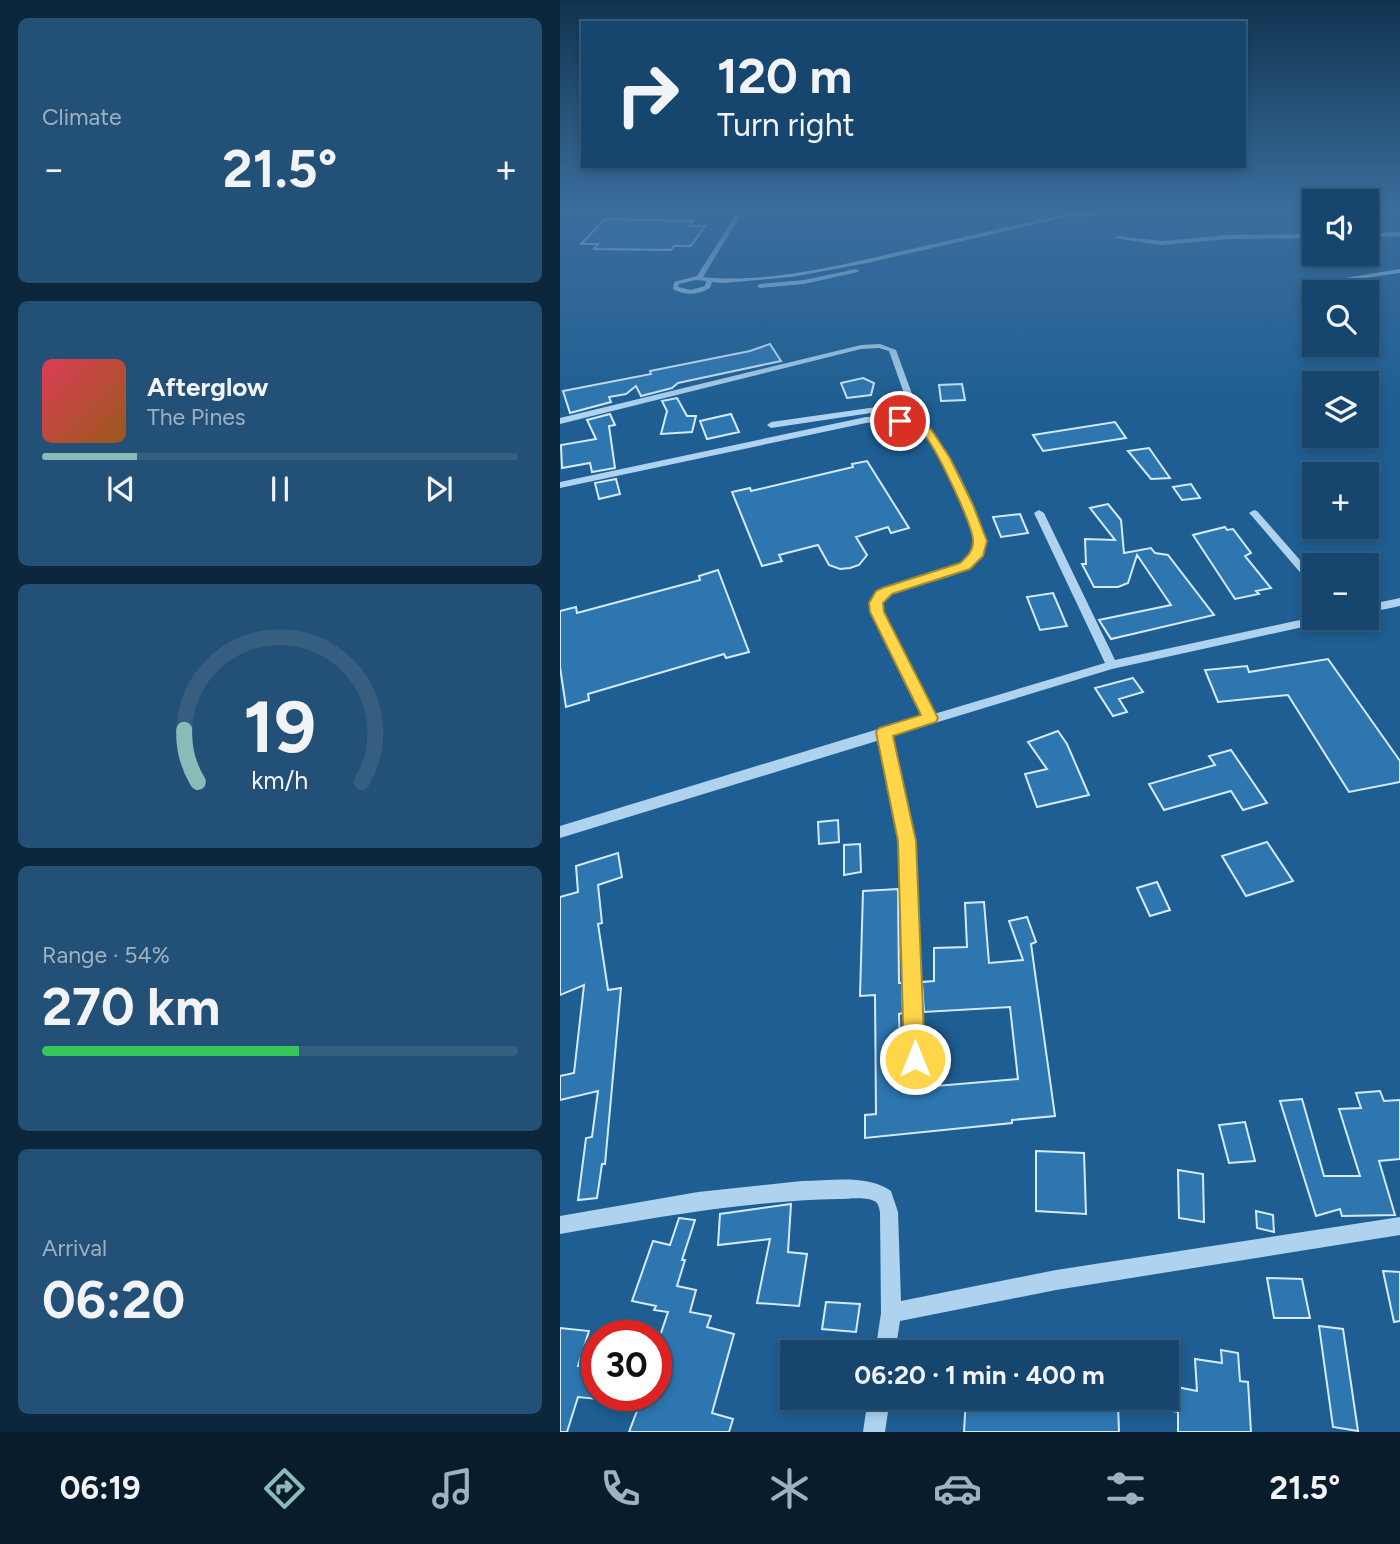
<!DOCTYPE html>
<html lang="en">
<head>
<meta charset="utf-8">
<style>
	:root { --surface:#16466e; --page:#235076; --text:#f1f3f6; --muted:#9eb1c2; --line:#355e81; --accent:#8bbbb9 }
	body { margin:0; font-family:Figtree,sans-serif; background:var(--page); color:var(--text); height:100vh; display:flex; flex-direction:column; font-size:26px; white-space:nowrap }
	* { box-sizing:border-box; margin:0 }
	p { font-size:23px; color:var(--muted) }
	.icon { flex:none; width:38px; height:38px; fill:none; stroke:currentColor; stroke-width:2; stroke-linecap:round; stroke-linejoin:round }
	.map { position:relative; flex:1; overflow:hidden }
	.panel { display:flex; flex-direction:column; gap:18px; padding:18px; background:#0c263c; width:560px }
	.panel>* { flex:none }
	.guide { position:absolute; left:21px; top:21px; width:665px; height:147px; border-radius:0px; box-shadow:0 4px 10px #0003,0 0 0 2px var(--line); background:#16466e; color:var(--text); overflow:hidden }
	.fabs { position:absolute; left:742px; top:189px; display:grid; gap:14px }
	.fabs a { display:grid; place-items:center; width:77px; height:77px; border-radius:0px; background:var(--surface); box-shadow:0 4px 10px #0003,0 0 0 2px var(--line); font-size:35px }
	.speed { position:absolute; left:21px; top:1320px; display:flex; gap:14px; font-size:35px; font-weight:700; text-align:center }
	.speed>* { display:grid; place-content:center; width:91px; height:91px; border-radius:50%; background:var(--surface); box-shadow:0 4px 10px #0003,0 0 0 2px var(--line); line-height:1 }
	.speed .limit { border:10px solid #d22; background:#fff; color:#111 }
	.pin { position:absolute; display:grid; place-items:center; width:60px; height:60px; color:#fff; margin:-30px; border:4px solid #fff; border-radius:50%; box-shadow:0 2px 7px #0007 }
	.me { position:absolute; width:77px; margin:-38px; rotate:0deg; stroke-linejoin:round; filter:drop-shadow(0 0 5px #0008) }
	.turn { display:flex; align-items:center; gap:24px; height:147px; padding:0 21px; font-size:32px }
	.turn .icon { width:91px; height:91px; stroke-width:2.5 }
	.turn b { display:block; font-size:49px; line-height:60px }
	.big { font-size:52px; font-weight:700; line-height:1.1 }
	.panel .tile { flex:1; display:flex; flex-direction:column; justify-content:center; gap:10px; min-width:0; padding:0 24px; border-radius:10px; background:var(--page) }
	.panel .dial { align-items:center; gap:0 }
	.dial svg { height:182px; overflow:visible; fill:none; stroke:var(--line); stroke-width:7; stroke-linecap:round; text-anchor:middle }
	.dial text { fill:var(--text); stroke:none }
	.song { display:flex; align-items:center; gap:21px }
	.cover { width:84px; height:84px; border-radius:10px; background:linear-gradient(135deg,hsl(350 70% 55%),hsl(30 70% 35%)) }
	.played { height:7px; border-radius:4px; background:linear-gradient(90deg,var(--accent) 20%,var(--line) 20%) }
	.keys { display:flex; justify-content:space-around; direction:ltr }
	.heat { display:flex; justify-content:space-between; align-items:center; font-size:38px; direction:ltr }
	.charge { height:10px; border-radius:5px; background:linear-gradient(90deg,#34c759 54%,var(--line) 0) }
	.trip { position:absolute; left:220px; top:1340px; width:399px; height:70px; border-radius:0px; background:var(--surface); box-shadow:0 4px 10px #0003,0 0 0 2px var(--line); font-weight:700; line-height:70px; text-align:center }
	.tab-bar { display:flex; height:112px; justify-content:space-around; align-items:center; background:#091c2c; color:var(--muted) }
	.tab-bar .icon { width:49px; height:49px }
	.tab-bar .current { color:var(--accent) }
	.tab-bar b { font-size:32px; color:var(--text) }
	main { display:flex; flex:1; min-height:0 }
	.map>svg:first-child { display:block }
	.building { fill:#2d76b0; stroke:#d5eafa; stroke-width:2 }
	.lines { fill:none; stroke-linecap:round; stroke-linejoin:round }
	.minor { fill:#afd3ee; fill-rule:evenodd }
	.route { fill:#ffd54a; stroke:#a68a30; stroke-width:2 }
</style>
</head>
<body>
<main>
<section class="panel">
<div class="tile"><p>Climate</p>
<div class="heat"><a>−</a><b class="big">21.5°</b><a>+</a></div>
</div>
<div class="tile">
<div class="song"><i class="cover"></i><div><b>Afterglow</b><p>The Pines</p></div></div>
<div class="played"></div>
<div class="keys"><svg class="icon" aria-label="previous" viewBox="0 0 24 24"><path d="M18 5L8 12l10 7zM5 5v14"/></svg><svg class="icon" aria-label="pause" viewBox="0 0 24 24"><path d="M8 5v14M16 5v14"/></svg><svg class="icon" aria-label="next" viewBox="0 0 24 24"><path d="M6 5l10 7-10 7zM19 5v14"/></svg></div>
</div>
<div class="tile dial"><svg viewBox="0 0 100 80">
<path d="M14 69A42 42 0 1 1 86 69"/>
<path d="M14 69A42 42 0 0 1 8 46" stroke="#8bbbb9"/>
<text x="50" y="56" font-size="32" font-weight="700">19</text>
<text x="50" y="72" font-size="11">km/h</text>
</svg></div>
<div class="tile"><p>Range · 54%</p><b class="big">270 km</b><div class="charge"></div></div>
<div class="tile"><p>Arrival</p><b class="big">06:20</b></div>
</section>
<div class="map">
<svg width="840" height="1432" viewBox="0 0 840 1432">
	<rect width="100%" height="100%" fill="#1e5e92"/>
	<path class="building" d="M45,219L133,221L129,226H145L131,246H114L111,250L34,249L38,244H21Z
		M210,344L221,361L118,383L112,388L81,396L76,386L66,394L49,397L51,402L10,413L3,391L91,374L90,371L190,351Z
		M303,378L314,383L311,395L287,398L281,383Z
		M402,384L405,400L381,401L379,385Z
		M117,398L127,416H136L132,432L101,434L107,411L102,401Z
		M50,414L55,425L49,426L55,468L32,472L30,463L2,468L1,445L36,439L27,420Z
		M171,414L179,432L147,439L140,421Z
		M555,422L566,438L483,451L473,435Z
		M589,448L610,478L591,479L568,451Z
		M307,461L349,528L331,533L328,527L296,537L307,555L299,565L290,568L280,569L269,565L258,545L219,555L222,561L202,566L172,492L190,488L191,491L293,467L292,464Z
		M56,479L60,494L39,499L35,483Z
		M631,484L640,498L622,500L613,487Z
		M548,504L561,520L564,553L591,548L595,553L608,555L654,615L551,639L539,620L611,605L577,555L568,583L558,587H534L522,564H526L525,539L555,540L530,508Z
		M460,514L468,533L441,537L433,517Z
		M665,527L667,530L673,529L691,553L685,556L711,588L696,591L699,594L675,599L633,535Z
		M158,570L189,652L166,658L164,654L28,694L29,700L6,707L0,667V611L16,607L17,613L140,580L139,576Z
		M493,593L507,626L480,630L467,597Z
		M768,659L840,761V782L789,792L728,695L658,702L645,670L687,666L689,672Z
		M573,678L583,692L559,699L567,712L553,716L535,688Z
		M498,731L507,744L529,795L477,807L465,774L487,769L468,742Z
		M671,750L707,803L683,810L671,791L604,810L589,784L655,765L649,756Z
		M278,820L279,842L259,844L258,822Z
		M707,842L733,881L686,896L662,856Z
		M300,844L301,872L284,875V845Z
		M58,853L62,877L38,885L42,923L38,924L48,990L61,988L45,1164H42L37,1198L18,1200L26,1138L32,1137L38,1091L0,1100V1076L14,1073L24,985L0,995V897L18,892L16,866Z
		M597,882L610,910L590,916L577,888Z
		M338,889L339,983H342L343,1013L339,1014L341,1089L458,1079L450,1007L364,1012L362,982L374,981V948L407,947L405,903L424,902L429,963L463,960L449,921L467,917L476,942L471,944L495,1116L452,1120V1123L305,1138V1115L316,1114L315,995L300,996L303,891Z
		M820,1091L824,1101L840,1100V1159L819,1161L835,1215L782,1216L780,1209L756,1216L720,1101L742,1099L764,1176H800L779,1109L801,1108L796,1093Z
		M685,1122L695,1161L669,1163L659,1125Z
		M476,1151L524,1153L526,1214L476,1211Z
		M618,1170L643,1174L644,1222L619,1218Z
		M231,1204L228,1252L247,1254L239,1306L197,1303L210,1239L158,1245L160,1214Z
		M696,1211L713,1215L714,1232L697,1228Z
		M119,1218L135,1220L122,1260H125L117,1286L136,1290L130,1312L151,1316L147,1327L174,1334L152,1413L173,1419L169,1432H69L83,1395H96V1348L108,1312L94,1310L96,1306L72,1301L93,1241L110,1245Z
		M823,1271L840,1272V1321L834,1322Z
		M707,1278L742,1279L750,1318H714Z
		M266,1302L300,1304L296,1332L262,1329Z
		M759,1326L783,1329L798,1431L773,1427Z
		M0,1328L29,1331L18,1366L37,1369V1399L18,1397L7,1432H0Z
		M661,1350L678,1353L680,1381L688,1382L691,1432H618V1412L581,1405V1398H618L617,1387L637,1391L635,1359L662,1363Z
		M406,1398H517L558,1403L559,1432H404Z"/>
	<g class="lines">
		<path class="minor" d="M178,211H183L143,277C207,284 280,265 343,251C402,237 461,224 520,211H528L520,214L556,211L517,218L515,215L307,263L232,277L163,283L152,282L150,288C138,295 125,296 113,289L114,282L137,276ZM136,280L146,281L145,286L131,290L118,287L119,284Z
			M840,232V236L807,237V233Z
			M754,234V238L668,239L602,245L554,238L557,236L602,241L668,235Z
			M296,269L299,271L298,272L244,284L200,288L197,286L200,284L244,280Z
			M840,269V273L763,284L760,282Z
			M320,344L336,350L355,402L351,407L211,428L207,425L211,422L345,403L347,402L329,351L319,348L301,349L0,424V418L301,345Z
			M306,417C325,417 348,415 364,426C385,438 421,515 425,539C426,546 424,554 419,559C399,585 335,581 322,602V612L374,714L545,663L474,513L479,510L484,513L555,660L754,617L771,618L766,622L552,669L332,736L354,841L363,1059L361,1065L355,1067L349,1065L347,1059L340,841L320,740L0,838V826L325,727L363,717L312,612C310,601 313,594 323,589C344,582 401,573 412,554C424,534 377,442 359,429C344,420 323,422 306,423L0,488V482Z
			M694,510L697,511L754,576V585L750,584L691,515L689,513Z
			M840,598V606L807,613V605Z
			M242,1181C270,1181 307,1174 331,1191L338,1212L341,1301L496,1270L840,1217V1235L496,1290L340,1321L335,1353H315L321,1313L320,1212C319,1208 319,1205 316,1202C308,1196 288,1199 279,1199C184,1201 93,1218 0,1234V1216L138,1192Z
			M308,1398H330L325,1432H303Z"/>
	</g>
	<linearGradient id="sky" x2="0" y2="1"><stop stop-color="#103450"/><stop offset="0.51" stop-color="#3b6e9d"/><stop offset="1" stop-color="#3b6e9d" stop-opacity="0"/></linearGradient>
	<rect width="840" height="411" fill="url(#sky)"/>
	<path class="route" d="M340,417L371,429L390,458L413,505L427,541L423,556L410,569L332,594L323,603L324,612L378,718L376,722L333,736L356,841L365,1059L362,1067L355,1070L347,1067L344,1059L338,841L316,732L319,728L361,715L310,612L309,603L316,591L322,588L400,563C407,557 414,550 413,540C412,524 374,442 362,433C355,429 344,426 336,423V418Z"/>
</svg>
<div class="fabs">
<a><svg class="icon" aria-label="sound" viewBox="0 0 24 24"><path d="M4 9h4l5-4v14l-5-4H4zM17 9q2 3 0 6"/></svg></a>
<a><svg class="icon" aria-label="search" viewBox="0 0 24 24"><circle cx="10" cy="10" r="6"/><path d="M15 15l6 6"/></svg></a>
<a><svg class="icon" aria-label="layers" viewBox="0 0 24 24"><path d="M12 4l9 5-9 5-9-5zM3 14l9 5 9-5"/></svg></a>
<a>+</a>
<a>−</a>
</div>
<div class="speed"><div class="limit">30</div></div>
<div class="pin" style="left:340px;top:421px;background:#d93025"><svg class="icon" aria-label="arrive" viewBox="0 0 24 24"><path d="M6 21V4h12l-3 4 3 4H6"/></svg></div>
<svg class="me" style="left:355px;top:1059px" viewBox="-20 -20 40 40"><circle r="17" fill="#ffd54a" stroke="#fff" stroke-width="3"/><path d="M0-11L8 9 0 5-8 9z" fill="#fff"/></svg>
<div class="trip">06:20 · 1 min · 400 m</div>
<div class="guide">
<div class="turn"><svg class="icon" aria-label="right" viewBox="0 0 24 24"><path d="M7 20v-9h11M14 6l5 5-5 5"/></svg><div><b>120 m</b>Turn right</div></div>
</div>
</div>
</main>
<nav class="tab-bar">
<b>06:19</b>
<svg class="icon current" aria-label="directions" viewBox="0 0 24 24"><path d="M12 3l9 9-9 9-9-9zM9 14v-3h6M13 9l2 2-2 2"/></svg>
<svg class="icon" aria-label="music" viewBox="0 0 24 24"><path d="M9 18V5l10-2v13"/><circle cx="6" cy="18" r="3"/><circle cx="16" cy="16" r="3"/></svg>
<svg class="icon" aria-label="phone" viewBox="0 0 24 24"><path d="M5 4h4l2 5-3 2q2 4 5 5l2-3 5 2v4C11 20 4 13 5 4z"/></svg>
<svg class="icon" aria-label="climate" viewBox="0 0 24 24"><path d="M12 3v18M4 7l16 10M4 17L20 7"/></svg>
<svg class="icon" aria-label="car" viewBox="0 0 24 24"><path d="M5 17H2v-5l4-1 3-4h7l3 4 3 1v5h-3M9 17h6M6 11h13"/><circle cx="7" cy="17" r="2"/><circle cx="17" cy="17" r="2"/></svg>
<svg class="icon" aria-label="filters" viewBox="0 0 24 24"><path d="M4 7h16M4 17h16"/><circle cx="9" cy="7" r="2"/><circle cx="15" cy="17" r="2"/></svg>
<b>21.5°</b>
</nav>
</body>
</html>
